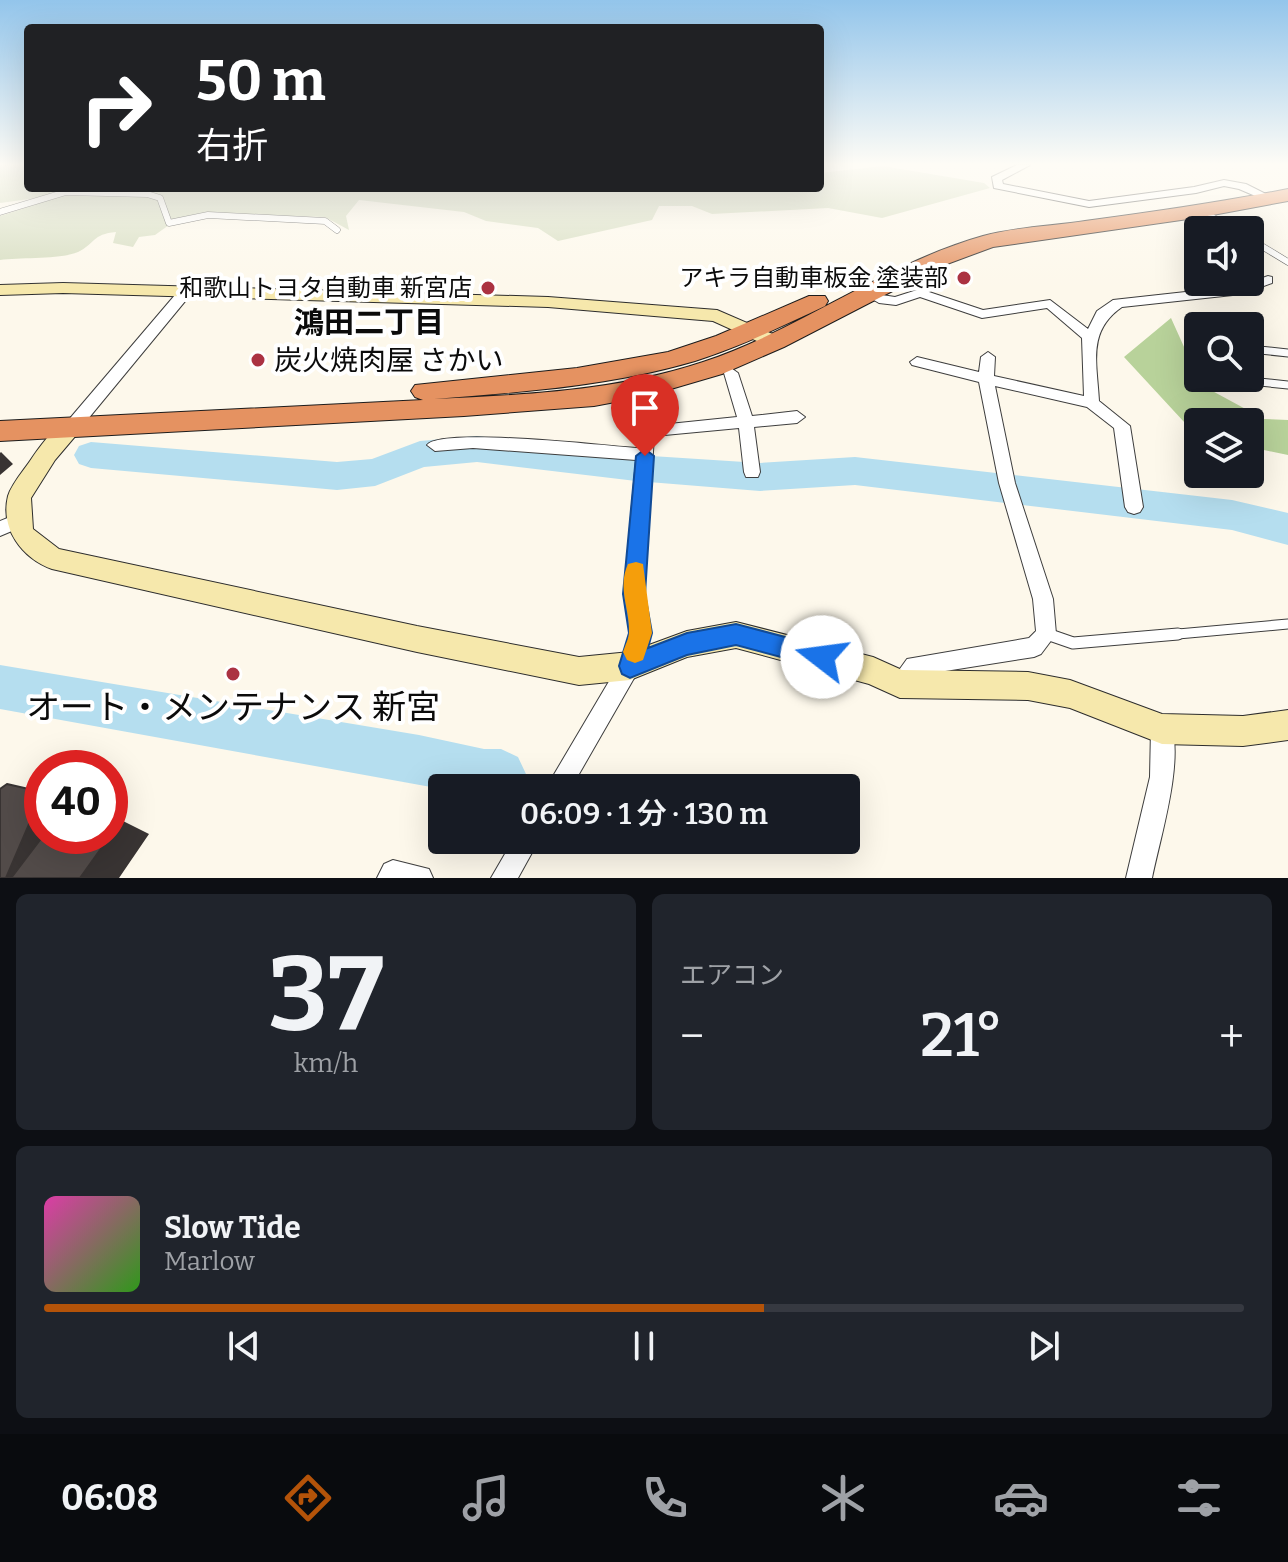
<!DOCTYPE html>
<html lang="ja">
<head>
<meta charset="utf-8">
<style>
	:root { --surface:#171b24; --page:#20242c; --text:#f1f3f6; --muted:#9ea1a6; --line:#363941; --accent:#b45309 }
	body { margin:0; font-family:Bitter,"Noto Sans JP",serif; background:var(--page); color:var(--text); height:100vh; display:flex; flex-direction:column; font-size:30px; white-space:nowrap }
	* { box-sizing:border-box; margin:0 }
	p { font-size:26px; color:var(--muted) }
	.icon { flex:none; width:44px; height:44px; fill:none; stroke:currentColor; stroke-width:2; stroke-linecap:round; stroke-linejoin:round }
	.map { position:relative; height:878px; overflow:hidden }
	.drawer { display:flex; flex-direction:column; gap:16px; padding:16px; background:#0d0f14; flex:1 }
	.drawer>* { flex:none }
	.top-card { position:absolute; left:24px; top:24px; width:800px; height:168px; border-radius:8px; box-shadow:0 8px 32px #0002; background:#202124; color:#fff; overflow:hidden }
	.controls { position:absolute; left:1184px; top:216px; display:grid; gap:16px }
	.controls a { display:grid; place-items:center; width:80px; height:80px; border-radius:8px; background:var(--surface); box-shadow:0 8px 32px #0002; font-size:40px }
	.speed { position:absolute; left:24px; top:750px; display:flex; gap:16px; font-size:40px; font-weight:700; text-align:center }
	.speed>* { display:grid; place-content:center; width:104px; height:104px; border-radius:50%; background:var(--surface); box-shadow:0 8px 32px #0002; line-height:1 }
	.speed .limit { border:12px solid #d22; background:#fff; color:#111 }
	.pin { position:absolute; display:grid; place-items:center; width:68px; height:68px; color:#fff; margin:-82px -34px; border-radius:50% 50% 50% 0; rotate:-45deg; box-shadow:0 0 8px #0007 }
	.pin .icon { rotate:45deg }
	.me { position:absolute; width:88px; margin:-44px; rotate:285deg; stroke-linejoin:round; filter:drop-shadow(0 0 6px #0008) }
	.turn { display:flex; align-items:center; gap:28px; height:168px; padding:0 40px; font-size:36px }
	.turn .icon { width:104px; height:104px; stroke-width:2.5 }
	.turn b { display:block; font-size:56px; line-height:68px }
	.big { font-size:60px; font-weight:600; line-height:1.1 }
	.drawer .tile { flex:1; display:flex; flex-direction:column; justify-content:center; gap:12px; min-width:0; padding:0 28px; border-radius:12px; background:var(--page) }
	.drawer .dial { align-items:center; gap:0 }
	.dial b { font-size:104px; line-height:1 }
	.song { display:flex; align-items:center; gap:24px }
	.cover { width:96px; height:96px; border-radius:12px; background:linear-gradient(135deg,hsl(320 70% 55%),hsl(110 70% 35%)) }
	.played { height:8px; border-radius:4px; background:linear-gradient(90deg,var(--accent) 60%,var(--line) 60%) }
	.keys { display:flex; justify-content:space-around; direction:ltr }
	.heat { display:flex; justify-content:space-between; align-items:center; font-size:44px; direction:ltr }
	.drawer .tiles { flex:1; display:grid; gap:16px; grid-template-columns:1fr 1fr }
	.tile:last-child { grid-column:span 2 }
	.trip { position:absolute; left:428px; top:774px; width:432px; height:80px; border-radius:8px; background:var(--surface); box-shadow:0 8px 32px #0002; font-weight:600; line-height:80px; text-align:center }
	.tab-bar { display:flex; height:128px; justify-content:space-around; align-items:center; background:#090b0e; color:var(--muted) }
	.tab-bar .icon { width:56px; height:56px }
	.tab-bar .selected { color:var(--accent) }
	.tab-bar b { font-size:36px; color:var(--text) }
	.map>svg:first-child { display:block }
	.forest { fill:#b8d29a }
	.cemetery { fill:#d5dcbf }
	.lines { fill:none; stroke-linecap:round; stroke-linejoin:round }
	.river { fill:#b5deef; fill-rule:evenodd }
	.lane-far3-casing { stroke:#3e3e3e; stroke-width:7 }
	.lane-far2-casing { stroke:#3e3e3e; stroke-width:9 }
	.lane-far1-casing { stroke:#3e3e3e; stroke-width:11 }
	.lane-casing { stroke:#3e3e3e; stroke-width:13 }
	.street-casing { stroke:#3e3e3e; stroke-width:2 }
	.secondary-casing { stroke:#2d2d2d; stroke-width:2 }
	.highway-casing { stroke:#1c1c1c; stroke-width:2 }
	.lane-far3 { stroke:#fff; stroke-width:6 }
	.lane-far2 { stroke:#fff; stroke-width:7 }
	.lane-far1 { stroke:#fff; stroke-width:9 }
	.lane { stroke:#fff; stroke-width:11 }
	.street { fill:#fff; fill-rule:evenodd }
	.secondary { fill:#f6e8ac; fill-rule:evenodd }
	.highway { fill:#e59261; fill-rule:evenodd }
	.shaded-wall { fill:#393433 }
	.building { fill:#524b49; stroke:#393433; stroke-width:2 }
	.route { fill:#1a73e8; stroke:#114b97; stroke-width:2 }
	.slow { fill:#f59e0b }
	.poi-dot { fill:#ab3242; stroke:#fff; stroke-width:3 }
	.labels { text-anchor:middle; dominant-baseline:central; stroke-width:8; stroke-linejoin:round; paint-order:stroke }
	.far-poi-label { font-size:24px; fill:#0b0b0b; stroke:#fff; text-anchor:end }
	.poi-label { font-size:28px; fill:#0b0b0b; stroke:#fff; text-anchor:start }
	.neighbourhood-label { font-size:30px; font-weight:bold; fill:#0b0b0b; stroke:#fff }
	.near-poi-label { font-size:34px; fill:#0b0b0b; stroke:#fff }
</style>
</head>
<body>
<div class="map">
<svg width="1288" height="878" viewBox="0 0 1288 878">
	<rect width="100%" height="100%" fill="#fdf8eb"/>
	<path class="forest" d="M1171,318L1198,378L1205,387L1264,419L1288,420V455L1250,447V422H1198L1197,436L1124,357Z"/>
	<path class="cemetery" d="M0,165H28V188H820V173L883,166L984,183L990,188L882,218L828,208L712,214L692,206H659L652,220L558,241L538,228L486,221L464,212L359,200L346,216L349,230L325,217L219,214L169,225L155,235L139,237L133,247L113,243L116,232C92,234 95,244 78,252C59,260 21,257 0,260V216L35,205L45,197L0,203Z"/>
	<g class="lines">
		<path class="river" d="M477,436L636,455L760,463L855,457L1232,500L1288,513V545L1232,530L855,485L760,491L636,481L477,462L424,467L375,486L337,490L91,468L79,464L74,455L79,446L91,442L337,462L372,459L420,441Z
			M0,665L419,735L484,749H501L518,757L526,774L520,788L442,789L0,709Z"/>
		<defs>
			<path id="lane-far3" d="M1202,211L1234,230
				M0,212L66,192L147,194L160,198L169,223L208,215L325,221L337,230
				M1250,239L1288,262"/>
			<path id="lane-far2" d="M1250,349L1288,353
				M1240,380L1288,385"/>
			<path id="lane-far1" d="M1047,634L1052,636
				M1156,636L1288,624"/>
			<path id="lane" d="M1047,634L1073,643L1178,634"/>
			<path id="street" d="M1017,165H1030L1002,180L1003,184L1089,201L1194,187L1224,180L1246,184L1276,199L1267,201L1239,189L1224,186L1196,193L1089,207L994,188L992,177Z
				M1268,276L1272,277V283L1242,294L1122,307C1087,331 1097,363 1099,401L1130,426L1143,507L1140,512L1134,514L1128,512L1125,507L1114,428L1087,407L995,386L1015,483L1053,599L1056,634L1041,654L1034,657L920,675L908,691L900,694L892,691L889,684L907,659L1029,638L1036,631L1033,599L999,483L979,382L912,365L910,362L917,357L979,372L981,357L988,352L995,357L994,376L1084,396L1082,338L1047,308L982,318L920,297L896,305L879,303L850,286V280H858L882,295L895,297L920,289L983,310L1050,300L1088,329L1097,311L1113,300L1240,286Z
				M186,287L192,291L191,294L78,431H66L64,427L66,423L181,288Z
				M731,368L738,373L752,416L797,411L805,417L797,423L754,427L760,472L758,477H746L744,472L739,428L654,436L644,594L651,633L637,673L571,788H546L621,661L631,633L624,594L636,460L473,448L435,451L427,445C441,427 605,446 637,448L640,427L737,417L724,373Z
				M20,513L26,515L29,520L26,525L0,536V521Z
				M1162,718L1170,721C1185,759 1160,838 1152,878H1126L1150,777L1151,729L1154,721Z
				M513,840H539L518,878H491Z
				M393,860L429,869L433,878H377L384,864Z"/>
			<path id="secondary" d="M63,283L548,297L717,310L782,338L785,342L775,348L768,346L713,321L548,307L63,293L0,295V285Z
				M72,419L80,421L83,427L55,460L31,498L33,529L59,549L417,626L579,657L630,652L687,631L736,622L873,657L902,670L1028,672L1070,680L1162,714L1243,716L1288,710V740L1243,746L1162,744L1070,708L1028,700L900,698L869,684L736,648L687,657L630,680L579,685L417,652L52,569C22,558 0,529 8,496C12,483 25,469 32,458C41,445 56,424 72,419Z"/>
			<path id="highway" d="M1288,189V201L1202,217L993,247L939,267L784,347L722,374L647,396L594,406L464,416L0,441V421L423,400L415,397L411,391L415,385L577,368L668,352L716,336L809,296H825L828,301L825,306C782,326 740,347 695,361C610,386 522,392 434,399C524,395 616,391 703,362C800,330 884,264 983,236C1015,227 1052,226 1085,221C1153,212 1221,202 1288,189Z"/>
		</defs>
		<use href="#lane-far3" class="lane-far3-casing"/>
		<use href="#lane-far2" class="lane-far2-casing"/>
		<use href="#lane-far1" class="lane-far1-casing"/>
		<use href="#lane" class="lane-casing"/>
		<use href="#street" class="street-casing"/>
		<use href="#secondary" class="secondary-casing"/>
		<use href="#highway" class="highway-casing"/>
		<use href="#lane-far3" class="lane-far3"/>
		<use href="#lane-far2" class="lane-far2"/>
		<use href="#lane-far1" class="lane-far1"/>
		<use href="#lane" class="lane"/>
		<use href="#street" class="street"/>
		<use href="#secondary" class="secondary"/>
		<use href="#highway" class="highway"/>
	</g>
	<path class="shaded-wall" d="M1,452L13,464L0,475V453Z
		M42,794V836H63L46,878H6Z
		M121,820L149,834L119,878H80Z"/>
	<path class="building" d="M7,784L42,792V794L6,878H0V789Z
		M110,816L121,820L110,835Z
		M43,836H110L80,878H11Z"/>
	<linearGradient id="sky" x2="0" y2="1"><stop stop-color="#93c5eb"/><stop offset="0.57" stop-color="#fefcf6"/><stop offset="1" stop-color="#fefcf6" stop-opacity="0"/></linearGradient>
	<rect width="1288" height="288" fill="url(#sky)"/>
	<path class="route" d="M645,449L654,456L645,594L652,633L648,648L687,633L736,624L831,649L834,657L831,664L822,668L736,645L687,655L630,678L622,674L619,666L629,633L623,594L636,456Z"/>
	<path class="slow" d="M636,562L643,564L652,633L643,660L635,663L627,660L623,652C625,646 629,638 629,632C630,609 617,588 628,564Z"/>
	<g class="poi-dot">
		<circle cx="964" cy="278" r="8"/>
		<circle cx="488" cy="288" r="8"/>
		<circle cx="258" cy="360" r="8"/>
		<circle cx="233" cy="674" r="8"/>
	</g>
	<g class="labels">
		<g class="far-poi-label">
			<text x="948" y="278">アキラ自動車板金 塗装部</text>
			<text x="472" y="288">和歌山トヨタ自動車 新宮店</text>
		</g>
		<g class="poi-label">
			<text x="274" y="360">炭火焼肉屋 さかい</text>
		</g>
		<g class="neighbourhood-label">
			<text x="369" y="323">鴻田二丁目</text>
		</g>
		<g class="near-poi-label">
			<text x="233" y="707">オート・メンテナンス 新宮</text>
		</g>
	</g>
</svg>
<div class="controls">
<a><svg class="icon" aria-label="sound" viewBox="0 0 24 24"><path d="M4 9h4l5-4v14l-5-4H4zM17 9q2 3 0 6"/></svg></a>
<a><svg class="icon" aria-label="search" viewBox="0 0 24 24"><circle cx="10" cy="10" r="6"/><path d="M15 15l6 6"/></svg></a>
<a><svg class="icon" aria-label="layers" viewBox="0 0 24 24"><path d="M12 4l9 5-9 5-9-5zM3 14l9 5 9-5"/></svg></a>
</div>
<div class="speed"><div class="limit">40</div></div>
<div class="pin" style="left:645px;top:456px;background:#d93025"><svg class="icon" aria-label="arrive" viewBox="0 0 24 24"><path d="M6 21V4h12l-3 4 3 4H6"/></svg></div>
<svg class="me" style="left:822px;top:657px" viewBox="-20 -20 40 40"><circle r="19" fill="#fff"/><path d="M0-13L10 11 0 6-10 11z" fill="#1a73e8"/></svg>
<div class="trip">06:09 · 1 分 · 130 m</div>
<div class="top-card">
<div class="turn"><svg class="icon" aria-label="right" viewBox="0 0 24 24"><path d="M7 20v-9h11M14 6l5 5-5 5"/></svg><div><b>50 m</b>右折</div></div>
</div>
</div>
<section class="drawer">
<div class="tiles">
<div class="tile dial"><b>37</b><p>km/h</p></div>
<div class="tile"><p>エアコン</p>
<div class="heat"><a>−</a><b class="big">21°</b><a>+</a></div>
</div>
<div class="tile">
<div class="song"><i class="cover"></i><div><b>Slow Tide</b><p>Marlow</p></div></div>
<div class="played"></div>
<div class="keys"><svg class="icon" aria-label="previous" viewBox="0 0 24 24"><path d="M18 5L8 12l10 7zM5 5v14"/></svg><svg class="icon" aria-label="pause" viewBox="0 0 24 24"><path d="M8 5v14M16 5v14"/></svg><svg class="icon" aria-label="next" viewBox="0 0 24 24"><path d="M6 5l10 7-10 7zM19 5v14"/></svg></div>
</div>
</div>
</section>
<nav class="tab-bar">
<b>06:08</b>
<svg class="icon selected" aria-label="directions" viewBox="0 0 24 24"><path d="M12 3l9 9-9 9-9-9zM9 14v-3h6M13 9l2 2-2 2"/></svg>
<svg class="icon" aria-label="music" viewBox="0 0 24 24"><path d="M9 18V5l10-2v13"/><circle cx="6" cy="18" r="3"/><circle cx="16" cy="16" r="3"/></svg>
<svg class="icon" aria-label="phone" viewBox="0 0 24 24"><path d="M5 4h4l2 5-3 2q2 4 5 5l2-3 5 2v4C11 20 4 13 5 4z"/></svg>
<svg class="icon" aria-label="climate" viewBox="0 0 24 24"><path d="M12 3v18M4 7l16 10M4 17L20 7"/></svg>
<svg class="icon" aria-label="car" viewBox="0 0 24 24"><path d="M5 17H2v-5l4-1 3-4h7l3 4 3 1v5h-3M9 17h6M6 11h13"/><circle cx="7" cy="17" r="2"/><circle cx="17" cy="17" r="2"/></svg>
<svg class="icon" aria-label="filters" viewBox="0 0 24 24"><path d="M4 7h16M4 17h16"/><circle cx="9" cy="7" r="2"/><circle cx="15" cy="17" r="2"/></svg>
</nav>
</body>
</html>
